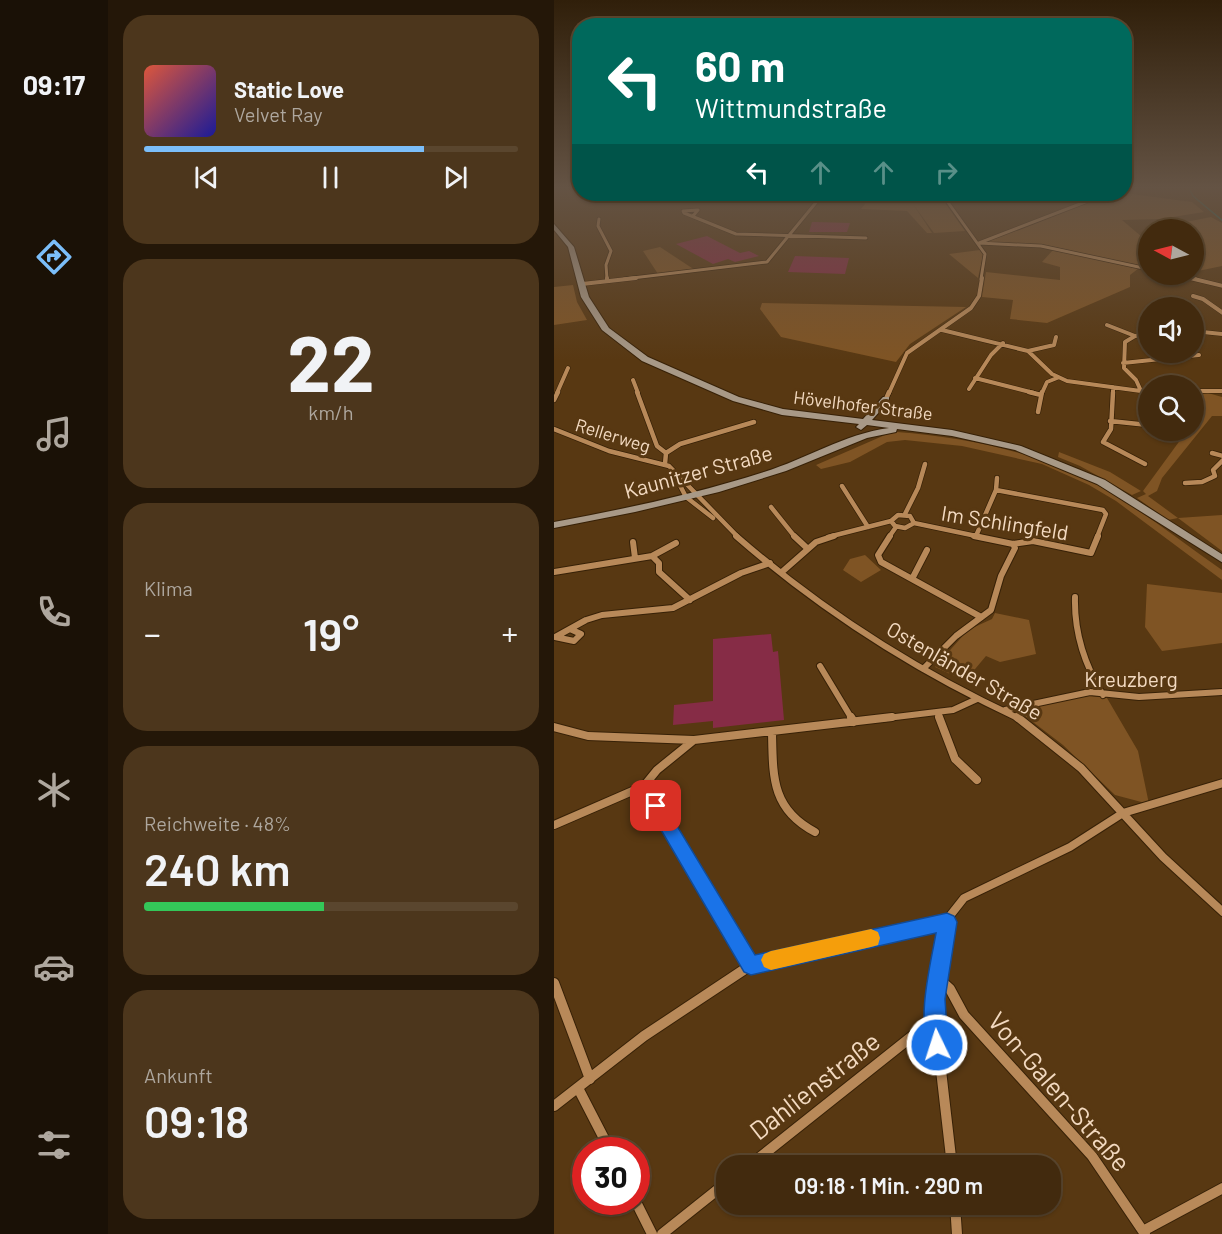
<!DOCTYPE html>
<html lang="de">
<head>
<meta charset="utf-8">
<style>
	:root { --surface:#422a0e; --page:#4c361c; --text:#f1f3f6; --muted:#aea79e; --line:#5a462e; --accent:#7bbef9 }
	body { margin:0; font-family:Barlow,sans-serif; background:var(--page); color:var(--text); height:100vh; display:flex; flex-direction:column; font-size:22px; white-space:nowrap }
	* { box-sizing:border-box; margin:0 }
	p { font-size:20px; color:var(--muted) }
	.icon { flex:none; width:33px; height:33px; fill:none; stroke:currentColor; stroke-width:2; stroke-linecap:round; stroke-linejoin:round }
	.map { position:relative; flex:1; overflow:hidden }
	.details { display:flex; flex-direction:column; gap:15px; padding:15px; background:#241708; width:446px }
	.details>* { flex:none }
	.hud { position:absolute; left:18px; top:18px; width:560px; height:183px; border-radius:24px; box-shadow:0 2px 4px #0004,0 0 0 2px var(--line); background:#00695c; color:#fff; overflow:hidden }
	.needle { width:39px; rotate:277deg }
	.buttons { position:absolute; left:584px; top:219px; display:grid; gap:12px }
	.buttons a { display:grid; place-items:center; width:66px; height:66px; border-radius:50%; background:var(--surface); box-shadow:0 2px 4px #0004,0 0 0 2px var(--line); font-size:30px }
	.speed { position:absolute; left:18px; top:1137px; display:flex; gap:12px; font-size:30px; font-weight:700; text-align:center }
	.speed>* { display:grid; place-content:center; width:78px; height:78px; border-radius:50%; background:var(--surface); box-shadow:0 2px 4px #0004,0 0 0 2px var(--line); line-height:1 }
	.speed .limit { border:9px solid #d22; background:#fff; color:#111 }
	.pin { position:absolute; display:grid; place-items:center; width:51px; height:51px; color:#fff; margin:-26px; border-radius:12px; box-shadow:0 3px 9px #0006 }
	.me { position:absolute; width:66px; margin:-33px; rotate:356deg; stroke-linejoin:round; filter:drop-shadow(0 0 4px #0008) }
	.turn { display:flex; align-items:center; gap:21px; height:126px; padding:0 24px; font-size:27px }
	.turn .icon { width:78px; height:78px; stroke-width:2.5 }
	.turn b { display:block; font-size:42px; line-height:51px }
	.lanes { display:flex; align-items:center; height:57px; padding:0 24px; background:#0003; justify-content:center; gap:30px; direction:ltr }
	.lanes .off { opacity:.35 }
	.big { font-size:45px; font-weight:600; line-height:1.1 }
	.details .card { flex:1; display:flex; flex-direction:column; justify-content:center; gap:9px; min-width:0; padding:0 21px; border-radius:24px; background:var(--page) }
	.details .dial { align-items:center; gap:0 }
	.dial b { font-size:78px; line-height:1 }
	.song { display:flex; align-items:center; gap:18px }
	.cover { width:72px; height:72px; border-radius:9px; background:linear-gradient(135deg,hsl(10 70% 55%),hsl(240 70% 35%)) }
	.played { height:6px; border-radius:3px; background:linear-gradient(90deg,var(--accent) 75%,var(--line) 75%) }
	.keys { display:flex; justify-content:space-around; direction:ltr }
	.heat { display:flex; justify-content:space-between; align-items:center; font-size:33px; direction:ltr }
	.charge { height:9px; border-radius:4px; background:linear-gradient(90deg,#34c759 48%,var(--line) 0) }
	.trip { position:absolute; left:162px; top:1155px; width:345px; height:60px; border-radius:24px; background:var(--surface); box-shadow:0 2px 4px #0004,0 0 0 2px var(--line); font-weight:600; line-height:60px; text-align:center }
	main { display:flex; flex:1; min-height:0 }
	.menu { display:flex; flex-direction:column; width:108px; justify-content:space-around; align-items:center; background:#1a1106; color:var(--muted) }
	.menu .icon { width:42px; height:42px }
	.menu .on { color:var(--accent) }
	.menu b { font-size:27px; color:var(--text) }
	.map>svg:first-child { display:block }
	.green { fill:#7f5424 }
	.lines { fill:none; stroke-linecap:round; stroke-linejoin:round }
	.stream { stroke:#1c6b64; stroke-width:1.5 }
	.building { fill:#862c46 }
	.minor-far5-casing { stroke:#372107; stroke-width:4.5 }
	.minor-far4-casing { stroke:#372107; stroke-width:5 }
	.minor-far3-casing { stroke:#372107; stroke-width:6 }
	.minor-far2-casing { stroke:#372107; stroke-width:8 }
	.minor-far1-casing { stroke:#372107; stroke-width:10 }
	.minor-casing { stroke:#372107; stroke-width:12 }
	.secondary-casing { stroke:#372107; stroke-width:2 }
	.minor-far5 { stroke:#b88959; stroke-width:3 }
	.minor-far4 { stroke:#b88959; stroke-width:4 }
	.minor-far3 { stroke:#b88959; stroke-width:4.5 }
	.minor-far2 { stroke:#b88959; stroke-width:6 }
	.minor-far1 { stroke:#b88959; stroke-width:8 }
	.minor { stroke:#b88959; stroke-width:10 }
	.secondary { fill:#a89987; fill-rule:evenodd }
	.route { fill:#1a73e8; stroke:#114b97; stroke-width:1.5 }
	.slow { fill:#f59e0b }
	.labels { text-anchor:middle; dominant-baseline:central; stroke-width:6; stroke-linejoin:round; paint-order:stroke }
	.far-street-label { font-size:18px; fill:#f3dac1; stroke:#583812 }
	.street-label { font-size:21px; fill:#f3dac1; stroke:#583812 }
	.near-street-label { font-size:26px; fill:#f3dac1; stroke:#583812 }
</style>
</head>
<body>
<main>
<nav class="menu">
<b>09:17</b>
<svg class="icon on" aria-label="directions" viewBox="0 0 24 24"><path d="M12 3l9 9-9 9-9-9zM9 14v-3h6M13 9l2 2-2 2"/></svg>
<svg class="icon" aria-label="music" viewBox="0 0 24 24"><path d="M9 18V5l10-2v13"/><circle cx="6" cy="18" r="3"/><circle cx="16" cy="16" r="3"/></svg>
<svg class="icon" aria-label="phone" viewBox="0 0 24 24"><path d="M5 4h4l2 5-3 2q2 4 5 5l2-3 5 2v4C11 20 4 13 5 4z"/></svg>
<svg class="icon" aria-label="climate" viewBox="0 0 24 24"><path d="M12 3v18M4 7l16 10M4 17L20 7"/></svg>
<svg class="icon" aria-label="car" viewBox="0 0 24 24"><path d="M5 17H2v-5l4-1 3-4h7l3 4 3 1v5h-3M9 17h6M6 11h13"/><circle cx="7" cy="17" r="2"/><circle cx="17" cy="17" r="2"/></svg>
<svg class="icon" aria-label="filters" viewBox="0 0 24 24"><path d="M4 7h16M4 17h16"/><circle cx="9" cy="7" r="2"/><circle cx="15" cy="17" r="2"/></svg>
</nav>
<section class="details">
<div class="card">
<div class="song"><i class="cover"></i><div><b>Static Love</b><p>Velvet Ray</p></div></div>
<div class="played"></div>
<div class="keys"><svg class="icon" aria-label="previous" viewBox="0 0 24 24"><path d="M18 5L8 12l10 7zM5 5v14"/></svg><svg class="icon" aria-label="pause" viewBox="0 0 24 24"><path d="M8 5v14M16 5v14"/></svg><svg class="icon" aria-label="next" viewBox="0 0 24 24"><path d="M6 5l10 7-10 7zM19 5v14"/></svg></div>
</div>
<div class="card dial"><b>22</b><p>km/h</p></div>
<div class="card"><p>Klima</p>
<div class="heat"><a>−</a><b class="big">19°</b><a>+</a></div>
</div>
<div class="card"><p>Reichweite · 48%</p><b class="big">240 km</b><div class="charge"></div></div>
<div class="card"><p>Ankunft</p><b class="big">09:18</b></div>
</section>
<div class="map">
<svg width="669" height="1234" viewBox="0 0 669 1234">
	<rect width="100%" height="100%" fill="#583812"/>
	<path class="green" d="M570,193L638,202L650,212L606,219L568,220L594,242V262L586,266L489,245L429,242L555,194Z
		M315,194H364V197L353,196L352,200L391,203L411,231L380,233L359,204L378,233H373L353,211L307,209L316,198Z
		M657,217L668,223V266L639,272V230L628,229L622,224Z
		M106,247L141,270L104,274L89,251Z
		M426,250L429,255L424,278L395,254Z
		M499,250L585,268L576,275V287L493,323L456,319L459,300L428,297L432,272L506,280V267L488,262Z
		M19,285L23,302L33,320L0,325V287Z
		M208,303L412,307L356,344L342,362L227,337L206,309Z
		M654,393L668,397V416H658L608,478L603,491L594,496L624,518L668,515V551L624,518L614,520L583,498L592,494L589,491L627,439L624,431L639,430V395Z
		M343,432C410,437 479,451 538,482C584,507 626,541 668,570V580L562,501L535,485L488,464L408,446L351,440L333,442L296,462L267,469L262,465L331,435Z
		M505,452L556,472L587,491L578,495L526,466L504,457Z
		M311,555L327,570L307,582L289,570L296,559Z
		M593,584L668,593V643L608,651L591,627Z
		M441,613L475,620L482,654L446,662L432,656L411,681L381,667L414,630L438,619Z
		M527,695L553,698L584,751L595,804L561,795L509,745L462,709Z"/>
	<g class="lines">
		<path class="stream" d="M635,188L639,196L669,221"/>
	</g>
	<path class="building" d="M258,222H262L296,223L293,232H255Z
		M153,236L186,253L195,251L205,256L181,262L174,259L159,264L122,244Z
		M241,256L295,258L291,274L234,272Z
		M217,634L219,652L224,651L230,720L159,728V721L119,725L120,705L159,701V639Z"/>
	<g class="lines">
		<defs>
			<path id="minor-far5" d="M45,194L47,199
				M388,194L431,254L427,279
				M139,216L144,210L129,211L130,213L182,234L312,238
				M45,219L44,226L57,251L52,265L53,279
				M425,243L487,246L594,269
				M425,243L552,194
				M622,274L642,279
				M70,279L213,262L269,194"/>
			<path id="minor-far4" d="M53,278V281
				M636,278L669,286
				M28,284L82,278
				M639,296L649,299L669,313
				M553,325L581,336
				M388,330L474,351L498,374L513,381L594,392
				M639,331L669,334
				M474,351L500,345L502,337
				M569,363L645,355
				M421,378L480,393
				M79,380L84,393
				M415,389L437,355L449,343
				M587,391L582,380L570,368L571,342L581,336L594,334
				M639,391H669
				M3,393L14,368
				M335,393L353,353L417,308L425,296L428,278
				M488,393L493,382L503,378
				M559,393V387"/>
			<path id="minor-far3" d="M83,392L103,446L112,453L111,464
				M475,392L487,395
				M559,392L557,429L549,442L591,464
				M332,399L335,392
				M0,400L4,392
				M484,412L488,392
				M556,421L594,425
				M0,429L55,451L115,466L184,537
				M112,453L126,444L200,422
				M658,453L669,456
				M118,470L132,497L159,518
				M631,483L648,482L661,476L659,470L669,460
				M288,486L314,527
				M442,490L549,510L552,514L543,537
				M217,507L241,537
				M351,514L364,488L371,464
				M344,515L356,516L360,523L351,528L341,526L337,521Z
				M360,523L427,537
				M422,536L442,490L443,478
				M274,537L337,521
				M335,537L342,527"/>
			<path id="minor-far2" d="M182,536C267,610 364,672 466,719
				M240,536L254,549
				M336,536L324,555L327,562L427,617
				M420,536L459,544L479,541L537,553L544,536
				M79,542L81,558
				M98,556L122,543
				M229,571L262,542L280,536
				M0,572L98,556L105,563V572L136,600
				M358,579L373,550
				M521,597C520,633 530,664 549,695
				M16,629L27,634L20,641L1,637L32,620L48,615L119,608L187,573L216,563
				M266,666L298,719
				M369,669L402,636L437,610L447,576L461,548L459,544
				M451,710L536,692L585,697L669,692
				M384,712L386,719
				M325,719L399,710L423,699"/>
			<path id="minor-far1" d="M297,717L300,722
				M385,717L401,759L423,780
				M463,717L527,768L609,857L669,912
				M0,727L34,736L140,740
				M218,732C219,776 217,809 261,832
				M90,786L186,947
				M0,825L90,786L103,770L140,740L338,717
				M279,947L393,922
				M388,947L395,917L410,898L516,847L569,813L669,783"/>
			<path id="minor" d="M185,945L197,965
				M389,945L381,1018L398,1166
				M386,980L396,989L410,1015L538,1156L591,1234
				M0,983L36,1079
				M24,1088L56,1150
				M0,1106L90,1036L197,965L286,945
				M195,1166L381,1018
				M82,1202L98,1234
				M401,1204L403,1234
				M589,1231L669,1188
				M108,1234L172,1183"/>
			<path id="secondary" d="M0,224L20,247L35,297L55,328L94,357L185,397L229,409L309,419L329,397H335V401L318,420L398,430L467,446L551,480L669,555V563L543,484L461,450L398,436L343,429L342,432L313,438L232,471L165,492L81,512L0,528V522C71,509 141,494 210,472C252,459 290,434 335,428L313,425L307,430L302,427L305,424L228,415L179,401L88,361L48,330L27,297L14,247L0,230Z"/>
		</defs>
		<use href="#minor-far5" class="minor-far5-casing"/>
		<use href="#minor-far4" class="minor-far4-casing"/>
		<use href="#minor-far3" class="minor-far3-casing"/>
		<use href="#minor-far2" class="minor-far2-casing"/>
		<use href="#minor-far1" class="minor-far1-casing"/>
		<use href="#minor" class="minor-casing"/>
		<use href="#secondary" class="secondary-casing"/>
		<use href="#minor-far5" class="minor-far5"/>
		<use href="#minor-far4" class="minor-far4"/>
		<use href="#minor-far3" class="minor-far3"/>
		<use href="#minor-far2" class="minor-far2"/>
		<use href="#minor-far1" class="minor-far1"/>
		<use href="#minor" class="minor"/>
		<use href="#secondary" class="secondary"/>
	</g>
	<linearGradient id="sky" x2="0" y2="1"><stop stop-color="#301f0a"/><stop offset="0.52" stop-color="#645344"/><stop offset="1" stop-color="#645344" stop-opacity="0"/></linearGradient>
	<rect width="669" height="360" fill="url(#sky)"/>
	<path class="route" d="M102,799L108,801L201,955L393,913L400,916L403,922L391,999L394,1045L391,1053L383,1056L376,1053C362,1020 376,967 382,933L197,975L190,972L96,811L93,806L96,801Z"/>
	<path class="slow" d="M317,929L324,932L326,938L324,945L317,947L217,970L210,967L207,960L210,954L217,951Z"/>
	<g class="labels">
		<g class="far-street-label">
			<text transform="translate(309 405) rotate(7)">Hövelhofer Straße</text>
			<text transform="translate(59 435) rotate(17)">Rellerweg</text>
		</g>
		<g class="street-label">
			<text transform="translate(144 471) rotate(-15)">Kaunitzer Straße</text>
			<text transform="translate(451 522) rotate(9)">Im Schlingfeld</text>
			<text transform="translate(411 670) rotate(30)">Ostenländer Straße</text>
			<text x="577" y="678">Kreuzberg</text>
		</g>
		<g class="near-street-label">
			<text transform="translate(260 1085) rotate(-38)">Dahlienstraße</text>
			<text transform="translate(506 1091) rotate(49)">Von-Galen-Straße</text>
		</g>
	</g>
</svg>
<div class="buttons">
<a><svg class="needle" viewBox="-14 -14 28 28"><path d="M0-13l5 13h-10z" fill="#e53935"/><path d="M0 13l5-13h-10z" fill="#aea79e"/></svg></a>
<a><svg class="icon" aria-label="sound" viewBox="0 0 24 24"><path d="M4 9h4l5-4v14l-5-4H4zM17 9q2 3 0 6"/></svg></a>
<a><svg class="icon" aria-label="search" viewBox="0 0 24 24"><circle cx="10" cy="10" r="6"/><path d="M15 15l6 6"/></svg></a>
</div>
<div class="speed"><div class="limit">30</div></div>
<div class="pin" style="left:102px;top:806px;background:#d93025"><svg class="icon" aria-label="arrive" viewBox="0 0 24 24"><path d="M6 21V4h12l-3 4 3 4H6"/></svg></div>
<svg class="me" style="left:383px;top:1045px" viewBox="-20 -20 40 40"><circle r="17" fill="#1a73e8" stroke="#fff" stroke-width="3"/><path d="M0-11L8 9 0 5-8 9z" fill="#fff"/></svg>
<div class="trip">09:18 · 1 Min. · 290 m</div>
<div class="hud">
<div class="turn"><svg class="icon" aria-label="left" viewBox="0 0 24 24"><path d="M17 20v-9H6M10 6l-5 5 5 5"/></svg><div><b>60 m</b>Wittmundstraße</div></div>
<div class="lanes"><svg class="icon" aria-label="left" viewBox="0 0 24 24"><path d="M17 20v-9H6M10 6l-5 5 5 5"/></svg><svg class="icon off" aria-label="ahead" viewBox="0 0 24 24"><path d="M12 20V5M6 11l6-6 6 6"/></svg><svg class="icon off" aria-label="ahead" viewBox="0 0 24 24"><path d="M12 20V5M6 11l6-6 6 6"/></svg><svg class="icon off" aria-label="right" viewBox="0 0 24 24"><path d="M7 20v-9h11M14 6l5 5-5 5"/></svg></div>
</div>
</div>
</main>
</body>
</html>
